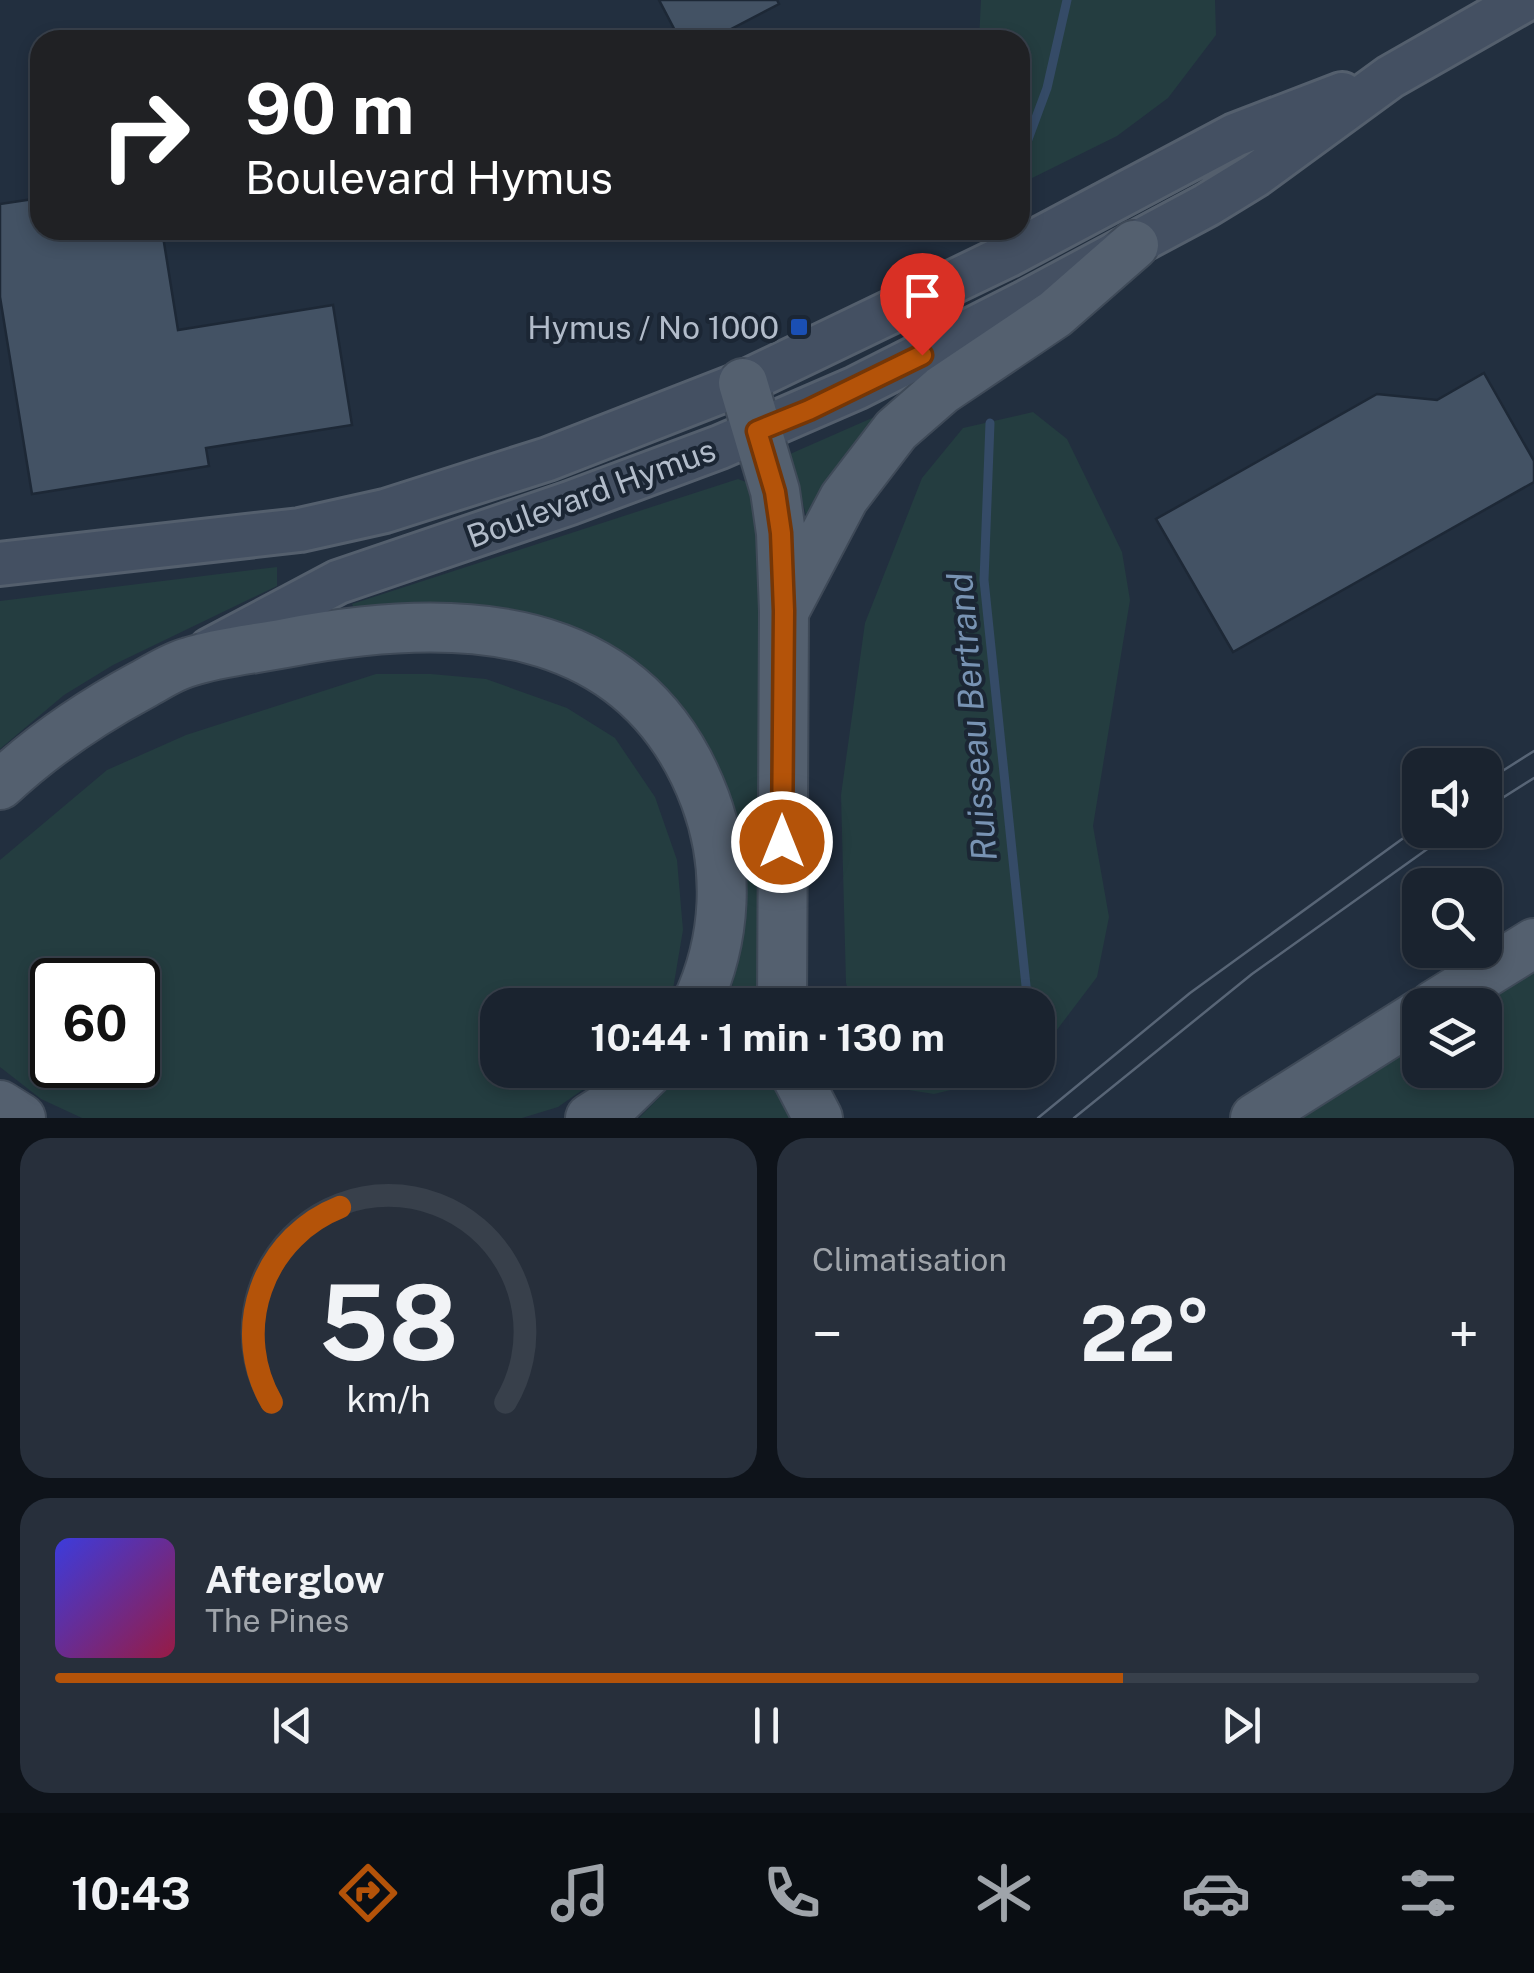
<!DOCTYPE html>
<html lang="fr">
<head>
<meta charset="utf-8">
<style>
	:root { --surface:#1a232f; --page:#272f3b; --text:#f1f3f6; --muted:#9fa4aa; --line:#38404b; --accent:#b45309 }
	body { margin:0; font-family:"Public Sans",sans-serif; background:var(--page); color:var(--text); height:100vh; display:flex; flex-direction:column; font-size:38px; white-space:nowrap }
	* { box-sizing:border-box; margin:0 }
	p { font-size:32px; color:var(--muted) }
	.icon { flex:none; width:55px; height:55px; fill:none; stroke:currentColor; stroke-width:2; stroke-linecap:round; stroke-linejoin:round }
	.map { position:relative; height:1118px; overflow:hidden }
	.sheet { display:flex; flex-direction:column; gap:20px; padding:20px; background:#0e131a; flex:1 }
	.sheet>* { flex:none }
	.banner { position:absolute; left:30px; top:30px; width:1000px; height:210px; border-radius:30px; box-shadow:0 5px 15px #0003,0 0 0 2px var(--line); background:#202124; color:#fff; overflow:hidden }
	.buttons { position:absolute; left:1402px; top:748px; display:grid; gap:20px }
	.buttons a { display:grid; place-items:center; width:100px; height:100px; border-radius:20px; background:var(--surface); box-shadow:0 5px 15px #0003,0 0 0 2px var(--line); font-size:50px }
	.speed { position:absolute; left:30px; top:958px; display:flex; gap:20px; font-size:50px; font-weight:700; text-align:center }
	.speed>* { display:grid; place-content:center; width:130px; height:130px; border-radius:50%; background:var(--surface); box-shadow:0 5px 15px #0003,0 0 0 2px var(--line); line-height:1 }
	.speed .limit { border:5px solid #111; border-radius:15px; background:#fff; color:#111 }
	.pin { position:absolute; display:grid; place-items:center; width:85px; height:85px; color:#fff; margin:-102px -42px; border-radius:50% 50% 50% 0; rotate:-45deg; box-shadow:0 0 10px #0007 }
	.pin .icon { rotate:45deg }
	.me { position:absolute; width:110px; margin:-55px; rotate:0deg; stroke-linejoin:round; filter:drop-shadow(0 0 8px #0008) }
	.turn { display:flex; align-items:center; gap:35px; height:210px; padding:0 50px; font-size:45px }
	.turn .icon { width:130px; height:130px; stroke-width:2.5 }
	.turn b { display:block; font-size:70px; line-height:85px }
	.big { font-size:75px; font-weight:700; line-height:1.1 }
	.sheet .tile { flex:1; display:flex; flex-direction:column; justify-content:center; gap:15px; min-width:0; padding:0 35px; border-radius:30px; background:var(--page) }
	.sheet .dial { align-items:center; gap:0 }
	.dial svg { height:260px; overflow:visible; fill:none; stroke:var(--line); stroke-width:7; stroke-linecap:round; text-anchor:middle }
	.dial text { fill:var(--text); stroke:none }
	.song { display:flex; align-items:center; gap:30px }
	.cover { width:120px; height:120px; border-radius:15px; background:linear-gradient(135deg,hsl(240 70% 55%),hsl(340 70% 35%)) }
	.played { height:10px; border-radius:5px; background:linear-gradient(90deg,var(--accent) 75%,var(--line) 75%) }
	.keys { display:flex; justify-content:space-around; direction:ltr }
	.heat { display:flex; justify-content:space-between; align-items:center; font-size:55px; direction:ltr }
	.sheet .tiles { flex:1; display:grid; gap:20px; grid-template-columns:1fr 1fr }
	.tile:last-child { grid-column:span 2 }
	.trip { position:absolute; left:480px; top:988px; width:575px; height:100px; border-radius:30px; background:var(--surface); box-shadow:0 5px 15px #0003,0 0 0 2px var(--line); font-weight:700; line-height:100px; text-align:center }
	.tabs { display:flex; height:160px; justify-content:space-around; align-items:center; background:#0a0e13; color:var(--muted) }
	.tabs .icon { width:70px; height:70px }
	.tabs .active { color:var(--accent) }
	.tabs b { font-size:45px; color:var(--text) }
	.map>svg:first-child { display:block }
	.green { fill:#243d40; fill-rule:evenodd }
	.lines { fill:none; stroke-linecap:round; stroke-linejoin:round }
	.stream { stroke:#354b67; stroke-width:9 }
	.building { fill:#435264; stroke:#1d2836; stroke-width:2.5 }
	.secondary-casing { stroke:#545f6d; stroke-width:48 }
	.primary-casing { stroke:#3f4a58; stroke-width:52 }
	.secondary { stroke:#445062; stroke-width:42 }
	.primary { stroke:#54606f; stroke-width:48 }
	.tram { stroke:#586576; stroke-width:2.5 }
	.route-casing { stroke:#753606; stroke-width:25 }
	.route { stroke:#b45309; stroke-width:18 }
	.transit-dot { fill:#1a4fb4; stroke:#1b2634; stroke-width:4 }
	.labels { text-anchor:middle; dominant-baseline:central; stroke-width:8; stroke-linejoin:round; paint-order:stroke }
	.poi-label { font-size:32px; fill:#b2bcca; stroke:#1b2634; text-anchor:end }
	.street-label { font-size:32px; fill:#b2bcca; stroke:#1b2634 }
	.water-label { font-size:35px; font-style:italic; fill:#7893b3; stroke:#1b2634 }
</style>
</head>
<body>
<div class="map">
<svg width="1534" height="1118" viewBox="0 0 1534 1118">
	<rect width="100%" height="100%" fill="#222f3f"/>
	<path class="green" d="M981,0H1215L1216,35L1168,98L1117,136L1020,184V40H979Z
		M913,400L811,534L790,454Z
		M1033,412L1067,439L1122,552L1130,600L1093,826L1109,917L1097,977L1050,1039L1038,1049V1005H852L846,983L841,795L865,623L922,478L963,428Z
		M738,479L749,483L760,512L767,1005H728C737,963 748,920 745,877C738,759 660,649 543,618C481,602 417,606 354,608L352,604Z
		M277,567V586L113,665L64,695L0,749V601Z
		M376,674H431L486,679L567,708L615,738L655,797L677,860L683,930L672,995L666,1005H498V1070H611L558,1107L522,1118H82L41,1099L0,1067V860L107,770L186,735ZM138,980V1065H52V980Z
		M1534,968V1118H1288L1420,1037V1070H1485V1005H1473Z
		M686,1070H776L799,1118H639Z
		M883,1070H1012L1001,1078L934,1094L896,1088Z"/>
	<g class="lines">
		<path class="stream" d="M1020,161L1047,88L1067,0
			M990,423L984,580L1028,1005"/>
	</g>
	<path class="building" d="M659,0H777L779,4L710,40H680Z
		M40,198V230H162L178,330L333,305L352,425L206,448L209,466L32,494L0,297V204Z
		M1484,373L1534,461V482L1233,652L1156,519L1377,394L1437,400Z"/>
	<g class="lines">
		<defs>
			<path id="secondary" d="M0,564L300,530L385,511L548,459L743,383L1009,255L1235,135L1342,94
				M210,650L338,582L570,503L720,447L856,388L1024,303L1207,205L1256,175L1390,77L1525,0"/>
			<path id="primary" d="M743,383L775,491L781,533L784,611L782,1005
				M786,608L844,498L896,430L942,390L1055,314L1134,245
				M0,785C43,745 90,713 142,685C157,677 173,666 189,662C220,652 255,649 286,643C451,611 635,613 705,799C730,867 727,939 696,1005
				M1434,1005L1534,943
				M793,1070L818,1118
				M0,1105L21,1118
				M590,1118L620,1099L650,1070
				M1255,1118L1420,1014"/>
		</defs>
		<use href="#secondary" class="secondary-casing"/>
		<use href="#primary" class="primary-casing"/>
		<use href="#secondary" class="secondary"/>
		<use href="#primary" class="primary"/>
		<path class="tram" d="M1485,782L1534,751
			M1485,809L1534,778
			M1038,1118L1190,993L1420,826
			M1074,1118L1252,974L1454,830"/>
	</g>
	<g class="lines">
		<defs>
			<path id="route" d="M782,842L784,611L781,533L775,492L757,431L809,410L922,355"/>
		</defs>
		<use href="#route" class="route-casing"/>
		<use href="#route" class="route"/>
	</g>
	<rect class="transit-dot" x="789" y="317" width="20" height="20" rx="5"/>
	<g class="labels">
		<g class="poi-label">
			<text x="779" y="327">Hymus / No 1000</text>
		</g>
		<g class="street-label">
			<text transform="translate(591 493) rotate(-20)">Boulevard Hymus</text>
		</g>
		<g class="water-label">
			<text transform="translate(972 717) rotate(-95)">Ruisseau Bertrand</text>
		</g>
	</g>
</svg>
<div class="buttons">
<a><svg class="icon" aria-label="sound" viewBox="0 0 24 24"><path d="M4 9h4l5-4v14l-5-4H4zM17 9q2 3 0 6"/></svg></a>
<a><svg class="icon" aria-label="search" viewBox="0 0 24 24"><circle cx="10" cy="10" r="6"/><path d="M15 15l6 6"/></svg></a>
<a><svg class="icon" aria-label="layers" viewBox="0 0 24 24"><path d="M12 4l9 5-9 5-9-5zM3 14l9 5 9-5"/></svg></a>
</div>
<div class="speed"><div class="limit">60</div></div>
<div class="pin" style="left:922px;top:355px;background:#d93025"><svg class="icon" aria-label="arrive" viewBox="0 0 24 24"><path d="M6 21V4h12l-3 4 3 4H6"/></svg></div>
<svg class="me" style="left:782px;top:842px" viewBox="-20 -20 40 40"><circle r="17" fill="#b45309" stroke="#fff" stroke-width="3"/><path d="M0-11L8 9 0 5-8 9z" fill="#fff"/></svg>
<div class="trip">10:44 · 1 min · 130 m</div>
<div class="banner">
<div class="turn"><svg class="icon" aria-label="right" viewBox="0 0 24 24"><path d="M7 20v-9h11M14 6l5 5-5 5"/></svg><div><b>90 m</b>Boulevard Hymus</div></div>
</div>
</div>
<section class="sheet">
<div class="tiles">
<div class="tile dial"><svg viewBox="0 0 100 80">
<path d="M14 69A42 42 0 1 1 86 69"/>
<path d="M14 69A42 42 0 0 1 35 9" stroke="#b45309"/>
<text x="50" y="56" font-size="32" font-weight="700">58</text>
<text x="50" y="72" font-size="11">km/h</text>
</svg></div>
<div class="tile"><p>Climatisation</p>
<div class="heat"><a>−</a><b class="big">22°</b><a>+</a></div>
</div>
<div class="tile">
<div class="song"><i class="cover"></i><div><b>Afterglow</b><p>The Pines</p></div></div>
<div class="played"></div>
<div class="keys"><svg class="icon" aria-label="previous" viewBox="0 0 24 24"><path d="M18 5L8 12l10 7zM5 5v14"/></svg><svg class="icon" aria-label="pause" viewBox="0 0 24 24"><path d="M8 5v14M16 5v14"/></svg><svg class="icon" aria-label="next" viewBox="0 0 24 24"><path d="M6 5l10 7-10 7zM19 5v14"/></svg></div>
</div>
</div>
</section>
<nav class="tabs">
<b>10:43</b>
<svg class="icon active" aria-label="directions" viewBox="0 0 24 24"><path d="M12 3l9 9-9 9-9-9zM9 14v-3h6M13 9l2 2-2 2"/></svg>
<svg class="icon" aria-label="music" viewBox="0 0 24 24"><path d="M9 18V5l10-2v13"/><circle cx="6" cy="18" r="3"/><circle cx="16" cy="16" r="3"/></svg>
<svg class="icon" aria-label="phone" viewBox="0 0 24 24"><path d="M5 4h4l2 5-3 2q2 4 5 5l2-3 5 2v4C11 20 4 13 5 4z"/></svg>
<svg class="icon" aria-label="climate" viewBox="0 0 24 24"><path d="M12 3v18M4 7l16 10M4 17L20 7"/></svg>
<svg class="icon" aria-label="car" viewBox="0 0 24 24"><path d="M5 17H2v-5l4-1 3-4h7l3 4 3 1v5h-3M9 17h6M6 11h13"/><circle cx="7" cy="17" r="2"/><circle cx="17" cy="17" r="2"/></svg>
<svg class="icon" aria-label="filters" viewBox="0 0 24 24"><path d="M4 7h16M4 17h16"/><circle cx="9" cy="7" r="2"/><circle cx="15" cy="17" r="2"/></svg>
</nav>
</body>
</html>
